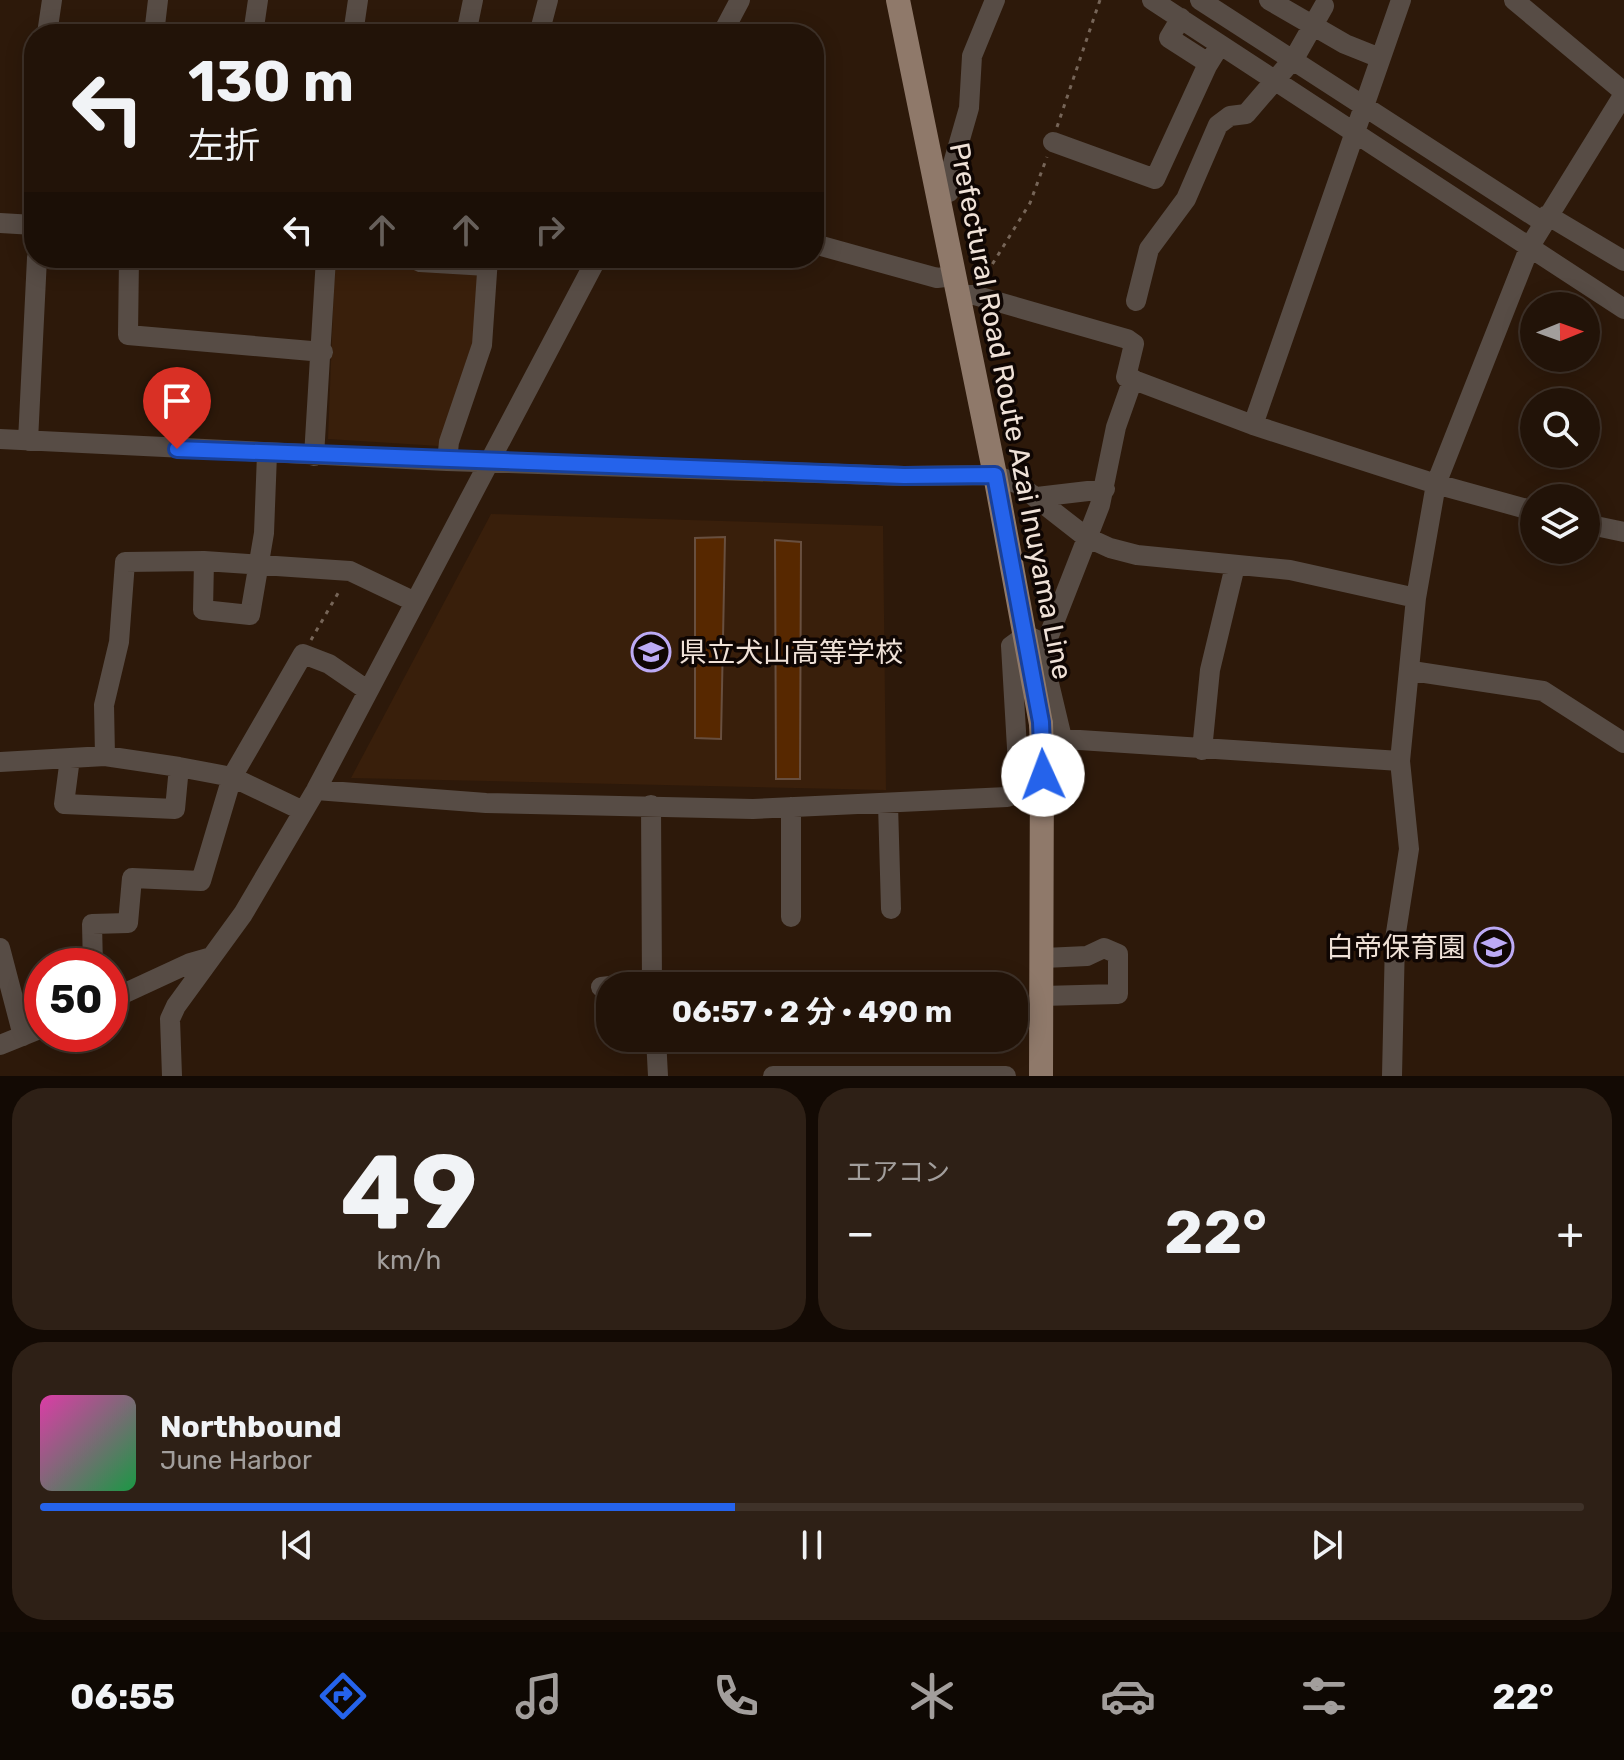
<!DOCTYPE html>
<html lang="ja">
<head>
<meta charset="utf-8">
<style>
	:root { --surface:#221308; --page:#2e2016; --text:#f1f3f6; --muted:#a29e9c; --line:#3f3229; --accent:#2563eb }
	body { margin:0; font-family:Rubik,"Noto Sans JP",sans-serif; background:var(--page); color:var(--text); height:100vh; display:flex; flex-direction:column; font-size:30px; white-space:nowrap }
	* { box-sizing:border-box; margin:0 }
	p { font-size:26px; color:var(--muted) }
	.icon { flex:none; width:44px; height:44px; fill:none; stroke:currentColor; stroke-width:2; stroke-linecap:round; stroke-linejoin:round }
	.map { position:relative; height:1076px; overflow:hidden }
	.side { display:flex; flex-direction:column; gap:12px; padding:12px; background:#130a04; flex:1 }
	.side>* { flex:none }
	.top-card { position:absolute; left:24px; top:24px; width:800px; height:244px; border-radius:32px; box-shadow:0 4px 20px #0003,0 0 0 2px var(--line); background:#221308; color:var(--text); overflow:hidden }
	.needle { width:52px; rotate:89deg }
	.buttons { position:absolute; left:1520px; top:292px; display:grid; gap:16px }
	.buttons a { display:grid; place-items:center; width:80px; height:80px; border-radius:50%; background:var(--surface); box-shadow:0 4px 20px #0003,0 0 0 2px var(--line); font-size:40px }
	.speed { position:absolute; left:24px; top:948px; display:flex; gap:16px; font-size:40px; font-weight:700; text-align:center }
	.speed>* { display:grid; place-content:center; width:104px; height:104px; border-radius:50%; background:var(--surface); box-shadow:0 4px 20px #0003,0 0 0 2px var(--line); line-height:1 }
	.speed .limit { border:12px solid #d22; background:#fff; color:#111 }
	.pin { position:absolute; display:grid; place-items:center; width:68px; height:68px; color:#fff; margin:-82px -34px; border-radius:50% 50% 50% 0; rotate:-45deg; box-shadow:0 0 8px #0007 }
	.pin .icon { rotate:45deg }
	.me { position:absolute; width:88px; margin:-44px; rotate:358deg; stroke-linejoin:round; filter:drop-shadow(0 0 6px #0008) }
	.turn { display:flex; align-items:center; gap:28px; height:168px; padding:0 32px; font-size:36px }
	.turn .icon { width:104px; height:104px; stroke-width:2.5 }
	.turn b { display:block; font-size:56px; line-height:68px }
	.lanes { display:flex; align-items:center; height:76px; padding:0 32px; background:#0003; justify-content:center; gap:40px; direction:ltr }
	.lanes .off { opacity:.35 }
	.big { font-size:60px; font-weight:700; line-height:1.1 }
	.side .widget { flex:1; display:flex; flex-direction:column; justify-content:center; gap:12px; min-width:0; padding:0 28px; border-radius:32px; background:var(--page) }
	.side .dial { align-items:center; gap:0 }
	.dial b { font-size:104px; line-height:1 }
	.song { display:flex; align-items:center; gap:24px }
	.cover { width:96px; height:96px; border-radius:12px; background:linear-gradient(135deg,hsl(320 70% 55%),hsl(140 70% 35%)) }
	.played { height:8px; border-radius:4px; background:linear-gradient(90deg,var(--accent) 45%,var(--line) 45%) }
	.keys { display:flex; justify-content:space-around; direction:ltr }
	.heat { display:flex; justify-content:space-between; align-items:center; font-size:44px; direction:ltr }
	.side .tiles { flex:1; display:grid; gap:12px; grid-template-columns:1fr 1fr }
	.widget:last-child { grid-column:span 2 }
	.trip { position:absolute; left:596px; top:972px; width:432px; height:80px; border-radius:32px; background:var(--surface); box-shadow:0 4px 20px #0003,0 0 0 2px var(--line); font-weight:700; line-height:80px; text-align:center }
	.tab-bar { display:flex; height:128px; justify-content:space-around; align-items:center; background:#0e0803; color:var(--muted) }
	.tab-bar .icon { width:56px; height:56px }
	.tab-bar .selected { color:var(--accent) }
	.tab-bar b { font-size:36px; color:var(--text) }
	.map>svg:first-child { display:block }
	.built { fill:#391f0b }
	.building { fill:#572800; stroke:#684f3f; stroke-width:2 }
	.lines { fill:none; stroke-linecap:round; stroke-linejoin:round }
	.path { stroke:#766558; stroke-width:3; stroke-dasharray:4 6; stroke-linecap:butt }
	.minor { stroke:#574c45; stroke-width:20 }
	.major { stroke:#8f796a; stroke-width:24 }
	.major-bridge { stroke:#8f796a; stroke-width:24 }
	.route-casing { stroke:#184099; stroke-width:20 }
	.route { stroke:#2563eb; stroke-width:14 }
	.labels { text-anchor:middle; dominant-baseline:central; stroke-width:7; stroke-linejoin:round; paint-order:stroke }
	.street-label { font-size:28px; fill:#efe1d7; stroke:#0f0603 }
	.poi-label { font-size:28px; fill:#efe1d7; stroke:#0f0603; text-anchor:start }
</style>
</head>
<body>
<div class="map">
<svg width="1624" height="1076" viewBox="0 0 1624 1076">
	<rect width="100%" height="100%" fill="#2d190a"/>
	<path class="built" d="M335,258H389L481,274L478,351L439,446L328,439Z
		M491,514L883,526L886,790L351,778Z"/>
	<path class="building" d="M725,537L721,739L695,738V538Z
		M775,540L801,542L800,779H776Z"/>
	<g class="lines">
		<path class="path" d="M1057,127L1100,0
			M982,281L1030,203L1047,157
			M311,640L341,588"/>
		<path class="minor" d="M1152,0L1624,309
			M1200,0L1543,222
			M1269,0L1345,44L1380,58
			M1514,0L1624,92
			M1181,18L1169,38L1208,63
			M47,34L52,0
			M154,34L158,0
			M253,34L258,0
			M353,34L358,0
			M466,34L473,0
			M539,34L548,0
			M722,34L740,0
			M1053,142L1155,179L1207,66L1220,45
			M937,196L949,192L952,167L969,108L972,56L995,0
			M1547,215L1624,261
			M0,223L34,225
			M814,244L937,278L953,276
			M129,258L128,335L323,352
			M421,258L420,262L487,266
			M958,295H974L1127,339L1134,344L1126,377L1253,425L1436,484L1534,511
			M1136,301L1149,249L1186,199L1218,125L1230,116L1246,114L1295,57L1324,6
			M1253,425L1401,0
			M0,439L447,461L904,476L995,475L1018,484L1086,537L1110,548L1137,555L1290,570L1416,598
			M28,441L37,258
			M267,454L264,533L250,615L203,610L204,561L350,571L413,601
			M314,456L326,258
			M447,461L449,442L482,345L488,258
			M1037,497L1105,489
			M1586,524L1624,532
			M1052,660L1048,638L1100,505L1116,427L1133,379
			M1412,671L1543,691L1624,743
			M1049,738L1400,761
			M1202,750L1210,670L1235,566
			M105,756L104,705L119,642L125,562L204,561
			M70,758L64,804L175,809L179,767
			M0,762L105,756L179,767L232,777L301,810
			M316,790L486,803L753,809L1007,797L1013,795L1019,782L1011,646L1026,635L1039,641L1062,738
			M888,804L891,909
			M651,805L652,986
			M791,917V807
			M0,948L23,1036
			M93,966L92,924L128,923L132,878L201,881L232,777L303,654L329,664L367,690
			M623,986L652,985
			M601,987L610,986
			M1042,996L1118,994V954L1104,948L1087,956L1044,958
			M110,1000L190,963L211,957
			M656,1038L658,1076
			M0,1045L42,1028
			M172,1076L170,1019L176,1006L243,914L316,790L597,258
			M773,1076H1006
			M1392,1076L1395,939L1409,849L1400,761L1416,598L1436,484L1530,246L1624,94"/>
		<path class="major" d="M898,0L995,475L1041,724
			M1041,1076L1042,751"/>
		<path class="major-bridge" d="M1041,724L1042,751"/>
	</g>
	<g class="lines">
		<defs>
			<path id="route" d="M177,449L904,476L995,475L1041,722L1043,775"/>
		</defs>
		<use href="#route" class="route-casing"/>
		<use href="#route" class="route"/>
	</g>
	<defs>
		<symbol id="school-ring" viewBox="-11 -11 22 22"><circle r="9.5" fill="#0f0603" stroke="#bcaaf5" stroke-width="1.5"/><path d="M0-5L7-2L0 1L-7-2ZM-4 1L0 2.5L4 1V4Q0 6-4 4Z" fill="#bcaaf5"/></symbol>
	</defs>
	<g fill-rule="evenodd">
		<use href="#school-ring" x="629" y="630" width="44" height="44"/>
		<use href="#school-ring" x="1472" y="925" width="44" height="44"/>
	</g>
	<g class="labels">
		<g class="street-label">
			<text transform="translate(1011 411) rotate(79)">Prefectural Road Route Azai Inuyama Line</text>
		</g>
		<g class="poi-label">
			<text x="679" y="652">県立犬山高等学校</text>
			<text x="1466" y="947" text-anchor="end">白帝保育園</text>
		</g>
	</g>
</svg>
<div class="buttons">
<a><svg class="needle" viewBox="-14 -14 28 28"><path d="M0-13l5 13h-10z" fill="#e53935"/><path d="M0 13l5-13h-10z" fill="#a29e9c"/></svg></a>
<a><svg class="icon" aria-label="search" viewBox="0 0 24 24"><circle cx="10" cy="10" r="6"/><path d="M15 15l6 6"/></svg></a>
<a><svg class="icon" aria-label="layers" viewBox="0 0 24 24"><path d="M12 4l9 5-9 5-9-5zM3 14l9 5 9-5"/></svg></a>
</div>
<div class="speed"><div class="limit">50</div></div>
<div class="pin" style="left:177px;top:449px;background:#d93025"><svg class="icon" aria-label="arrive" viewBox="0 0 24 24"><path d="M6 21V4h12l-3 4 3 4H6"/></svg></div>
<svg class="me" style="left:1043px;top:775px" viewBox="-20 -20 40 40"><circle r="19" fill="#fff"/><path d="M0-13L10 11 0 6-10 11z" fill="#2563eb"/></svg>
<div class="trip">06:57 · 2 分 · 490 m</div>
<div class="top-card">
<div class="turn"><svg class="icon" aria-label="left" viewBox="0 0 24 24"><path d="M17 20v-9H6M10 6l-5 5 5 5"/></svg><div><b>130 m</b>左折</div></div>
<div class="lanes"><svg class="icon" aria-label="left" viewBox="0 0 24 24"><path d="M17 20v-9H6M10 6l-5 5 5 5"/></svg><svg class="icon off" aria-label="ahead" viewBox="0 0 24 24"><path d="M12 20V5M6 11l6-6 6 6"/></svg><svg class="icon off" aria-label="ahead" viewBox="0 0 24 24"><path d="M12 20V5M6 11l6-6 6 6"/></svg><svg class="icon off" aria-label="right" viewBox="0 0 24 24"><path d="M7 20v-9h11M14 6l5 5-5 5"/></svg></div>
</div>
</div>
<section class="side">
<div class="tiles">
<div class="widget dial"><b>49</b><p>km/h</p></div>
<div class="widget"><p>エアコン</p>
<div class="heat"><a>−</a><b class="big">22°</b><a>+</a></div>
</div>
<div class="widget">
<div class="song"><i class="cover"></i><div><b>Northbound</b><p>June Harbor</p></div></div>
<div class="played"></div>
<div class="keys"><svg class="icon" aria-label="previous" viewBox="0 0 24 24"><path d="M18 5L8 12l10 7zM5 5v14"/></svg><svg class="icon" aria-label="pause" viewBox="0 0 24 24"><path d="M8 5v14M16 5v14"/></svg><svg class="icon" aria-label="next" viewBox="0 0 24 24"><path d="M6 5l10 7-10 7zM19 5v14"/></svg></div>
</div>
</div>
</section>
<nav class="tab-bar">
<b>06:55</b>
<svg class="icon selected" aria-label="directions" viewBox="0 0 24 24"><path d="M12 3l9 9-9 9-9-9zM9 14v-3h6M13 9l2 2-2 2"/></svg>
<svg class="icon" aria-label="music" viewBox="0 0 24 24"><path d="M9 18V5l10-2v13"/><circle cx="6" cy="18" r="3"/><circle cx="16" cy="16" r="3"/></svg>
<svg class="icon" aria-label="phone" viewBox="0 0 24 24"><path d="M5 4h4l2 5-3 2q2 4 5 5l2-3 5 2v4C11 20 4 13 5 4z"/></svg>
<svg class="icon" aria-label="climate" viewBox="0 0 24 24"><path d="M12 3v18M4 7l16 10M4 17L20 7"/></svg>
<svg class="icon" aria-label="car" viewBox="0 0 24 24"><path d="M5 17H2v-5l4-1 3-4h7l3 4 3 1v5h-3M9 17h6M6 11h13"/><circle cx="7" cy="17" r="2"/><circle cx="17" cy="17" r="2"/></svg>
<svg class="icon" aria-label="filters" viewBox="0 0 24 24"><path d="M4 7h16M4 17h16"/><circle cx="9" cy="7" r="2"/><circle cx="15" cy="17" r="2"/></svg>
<b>22°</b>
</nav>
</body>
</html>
